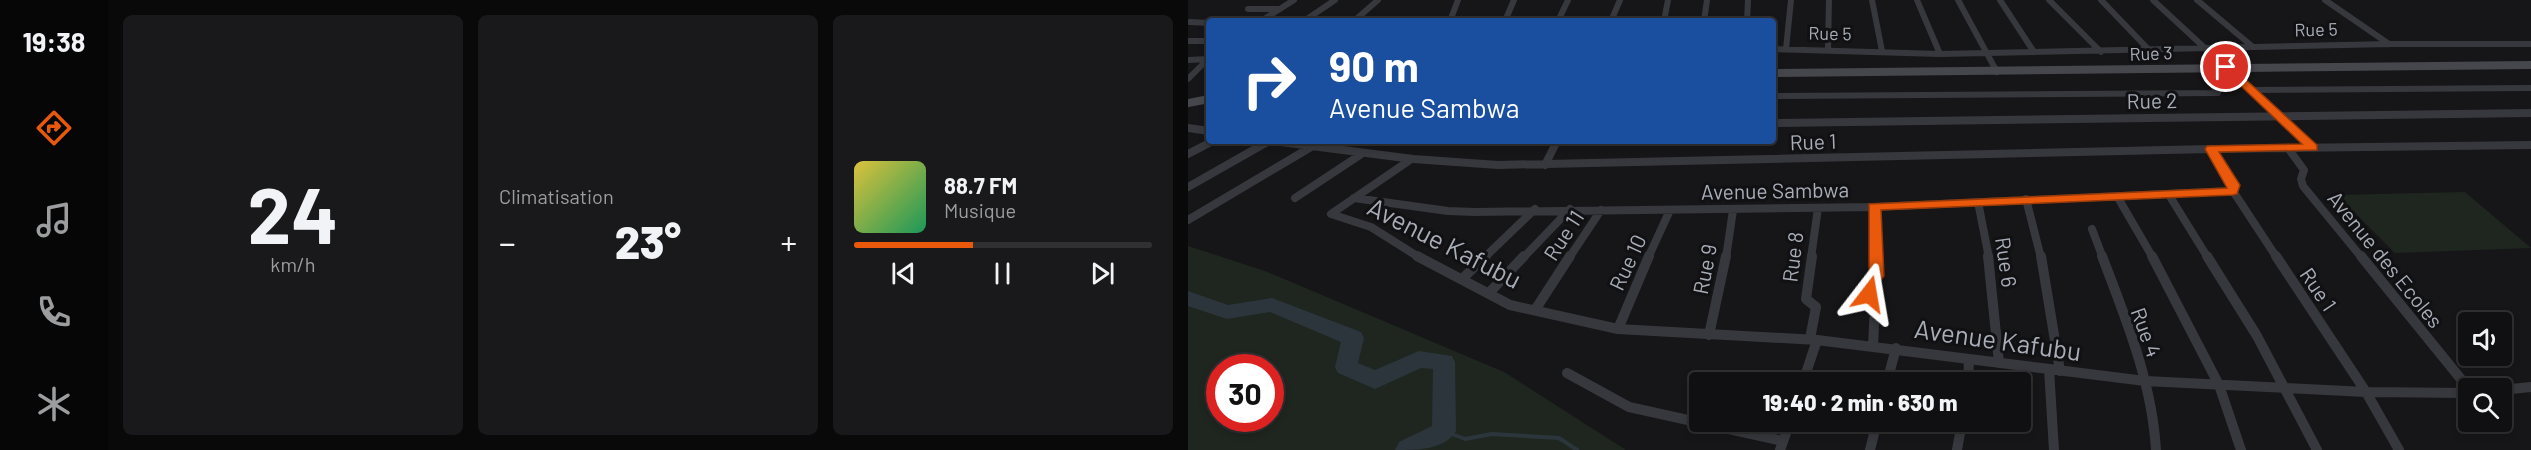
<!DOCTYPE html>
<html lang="fr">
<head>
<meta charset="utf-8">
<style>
	:root { --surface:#101012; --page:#19191b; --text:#f1f3f6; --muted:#9c9d9f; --line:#303032; --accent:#ea580c }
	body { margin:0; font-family:Barlow,sans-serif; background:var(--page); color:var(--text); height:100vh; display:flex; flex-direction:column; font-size:22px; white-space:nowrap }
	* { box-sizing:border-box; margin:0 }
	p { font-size:20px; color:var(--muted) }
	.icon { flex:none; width:33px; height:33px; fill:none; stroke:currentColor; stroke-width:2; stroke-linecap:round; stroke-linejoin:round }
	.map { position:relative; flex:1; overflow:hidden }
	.details { display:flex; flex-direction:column; gap:15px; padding:15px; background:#09090a; width:1080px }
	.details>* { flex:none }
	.hud { position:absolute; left:18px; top:18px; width:570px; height:126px; border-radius:6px; box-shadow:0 3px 9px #0003,0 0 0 2px var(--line); background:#1a4fa0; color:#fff; overflow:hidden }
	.tools { position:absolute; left:1270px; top:312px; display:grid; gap:12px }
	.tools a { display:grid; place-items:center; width:54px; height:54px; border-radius:6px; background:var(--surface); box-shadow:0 3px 9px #0003,0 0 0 2px var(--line); font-size:30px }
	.speed { position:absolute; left:18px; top:354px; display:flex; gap:12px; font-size:30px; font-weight:700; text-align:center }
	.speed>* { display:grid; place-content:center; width:78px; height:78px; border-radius:50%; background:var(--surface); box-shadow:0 3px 9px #0003,0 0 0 2px var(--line); line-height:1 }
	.speed .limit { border:9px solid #d22; background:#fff; color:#111 }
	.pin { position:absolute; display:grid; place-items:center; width:51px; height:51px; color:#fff; margin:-26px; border:3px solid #fff; border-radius:50%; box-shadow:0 2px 6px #0007 }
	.me { position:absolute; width:66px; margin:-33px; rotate:14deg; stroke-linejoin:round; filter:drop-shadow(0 0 4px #0008) }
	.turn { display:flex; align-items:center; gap:21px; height:126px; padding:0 24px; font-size:27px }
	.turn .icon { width:78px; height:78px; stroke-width:2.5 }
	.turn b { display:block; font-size:42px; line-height:51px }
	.big { font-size:45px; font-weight:800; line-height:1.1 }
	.details .widget { flex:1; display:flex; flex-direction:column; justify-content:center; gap:9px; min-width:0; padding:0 21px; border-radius:9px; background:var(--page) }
	.details .dial { align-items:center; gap:0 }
	.dial b { font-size:78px; line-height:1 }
	.song { display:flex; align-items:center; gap:18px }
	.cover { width:72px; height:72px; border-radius:9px; background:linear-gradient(135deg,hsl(50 70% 55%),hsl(150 70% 35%)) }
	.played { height:6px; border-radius:3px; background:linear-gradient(90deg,var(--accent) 40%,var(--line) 40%) }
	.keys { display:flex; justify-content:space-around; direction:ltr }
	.heat { display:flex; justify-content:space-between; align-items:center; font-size:33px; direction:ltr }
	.details .tiles { flex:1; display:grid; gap:15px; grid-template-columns:repeat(3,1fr) }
	.trip { position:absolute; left:501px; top:372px; width:342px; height:60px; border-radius:6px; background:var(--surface); box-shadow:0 3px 9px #0003,0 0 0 2px var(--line); font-weight:800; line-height:60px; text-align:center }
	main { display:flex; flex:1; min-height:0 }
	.dock { display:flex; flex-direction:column; width:108px; justify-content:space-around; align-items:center; background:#060607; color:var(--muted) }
	.dock .icon { width:42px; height:42px }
	.dock .current { color:var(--accent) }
	.dock b { font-size:27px; color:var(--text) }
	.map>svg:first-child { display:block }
	.green { fill:#1e261f; fill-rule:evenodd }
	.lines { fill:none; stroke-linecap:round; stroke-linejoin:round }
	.stream { stroke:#2c353c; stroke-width:4 }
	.river { fill:#2c353c; fill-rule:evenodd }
	.street-far2 { stroke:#37383d; stroke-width:6 }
	.street-far1 { stroke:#37383d; stroke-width:8 }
	.street { stroke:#37383d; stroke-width:10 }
	.secondary { stroke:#45474d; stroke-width:8 }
	.route { fill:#ea580c; stroke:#983908; stroke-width:1.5 }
	.labels { text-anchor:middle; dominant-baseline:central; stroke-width:6; stroke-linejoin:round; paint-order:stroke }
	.far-street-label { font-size:18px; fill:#a8adb8; stroke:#111113 }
	.street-label { font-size:21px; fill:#a8adb8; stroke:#111113 }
	.near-street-label { font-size:26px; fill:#a8adb8; stroke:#111113 }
</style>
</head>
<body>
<main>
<nav class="dock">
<b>19:38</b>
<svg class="icon current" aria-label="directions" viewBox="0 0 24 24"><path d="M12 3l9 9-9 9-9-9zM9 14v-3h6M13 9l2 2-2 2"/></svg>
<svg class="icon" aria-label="music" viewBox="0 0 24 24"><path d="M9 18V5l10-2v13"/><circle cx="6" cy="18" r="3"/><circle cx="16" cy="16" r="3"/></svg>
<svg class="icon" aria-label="phone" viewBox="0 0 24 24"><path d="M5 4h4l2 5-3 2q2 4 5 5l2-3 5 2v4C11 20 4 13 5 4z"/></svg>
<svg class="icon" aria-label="climate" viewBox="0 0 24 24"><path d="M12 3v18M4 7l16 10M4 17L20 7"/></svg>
</nav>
<section class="details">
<div class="tiles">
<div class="widget dial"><b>24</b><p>km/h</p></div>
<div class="widget"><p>Climatisation</p>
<div class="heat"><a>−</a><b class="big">23°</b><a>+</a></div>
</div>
<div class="widget">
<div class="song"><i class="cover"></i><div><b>88.7 FM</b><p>Musique</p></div></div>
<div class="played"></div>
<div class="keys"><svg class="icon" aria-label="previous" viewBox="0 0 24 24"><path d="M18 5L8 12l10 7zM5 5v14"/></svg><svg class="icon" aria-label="pause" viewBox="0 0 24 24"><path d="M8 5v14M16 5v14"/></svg><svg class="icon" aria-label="next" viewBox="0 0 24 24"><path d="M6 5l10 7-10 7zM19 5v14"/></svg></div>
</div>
</div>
</section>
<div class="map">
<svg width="1343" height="450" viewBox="0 0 1343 450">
	<rect width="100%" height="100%" fill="#161618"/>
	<path class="green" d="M1277,192L1343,248L1207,253L1149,195Z
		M0,246L77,271L316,372L438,450H0ZM32,368H82V418H32Z"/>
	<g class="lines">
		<path class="stream" d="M256,431L277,439L304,434L371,438L389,450"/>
		<path class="river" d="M0,291L40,305L84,298L173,332L176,338L170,363L187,370L231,351L264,356L267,362L268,431C257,450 229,450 207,450L211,442L244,426L245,369L233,368L187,389L150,373L147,367L153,342L82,312L39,319L0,306Z"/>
		<path class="street-far2" d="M684,0L694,51
			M729,0L752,54
			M770,0L809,72
			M812,0L846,52
			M861,0L913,52
			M913,0L962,51
			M965,0L1086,112
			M1009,0L1065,47
			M1137,0L1201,44
			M60,9H92
			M73,21L106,0
			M116,21L147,0
			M166,21L190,0
			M262,21L270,0
			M317,21L326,0
			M370,21L380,0
			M423,21L432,0
			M476,21L480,0
			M516,21L519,0
			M559,21L560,0
			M2,22L21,23
			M0,41H21
			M585,49L752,54L1201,44H1343
			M598,49L603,0
			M640,49L641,0
			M0,60L20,59
			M0,79L21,58
			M1063,90L1343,88
			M585,96L1030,93L1024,84L1058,85"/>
		<path class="street-far1" d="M1084,110L1125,148
			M585,123L1343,113
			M0,128L21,131
			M85,141L225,159L310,165L1023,149L1343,145
			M1100,148L1116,170L1113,179L1115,186L1174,258
			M1023,149L1045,185V191L1089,258
			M0,154L25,141
			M222,160L143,214L183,227L232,258
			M357,165L369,141
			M0,187L81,141
			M981,195L1020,258
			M929,196L965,258
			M107,198L172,155
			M166,198L260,211L287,212L686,207L1045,191
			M838,199L853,258
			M790,202L801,258
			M686,207L687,258
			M0,220L123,147
			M904,229L915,258
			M296,258L347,209
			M335,258L382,209
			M381,258L413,210
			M460,258L482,210
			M538,258L545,210
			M623,258L630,208"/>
		<path class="street" d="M229,256L322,305L430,329L629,340L957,381L1178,392L1281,393
			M800,256L811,363
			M853,256L872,371
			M914,256C938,319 964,382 968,450
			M964,256L1031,385L1053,450
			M1019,256L1069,336L1129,450
			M1088,256L1178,392L1211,450
			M1173,256L1281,389
			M275,278L298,256
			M301,293L336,256
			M347,310L382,256
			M430,329L461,256
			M521,335L538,256
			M622,339L628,307L618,299L624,256
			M685,346L687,305L681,294V284L688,277L687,256
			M861,369L866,450
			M379,373L441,407L595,441
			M615,382L629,340
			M699,382L708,348
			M780,382L781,360
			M1314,390L1343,387
			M592,450L602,422
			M682,450L689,422
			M769,450L774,422"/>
		<path class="secondary" d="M585,73L1343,65
			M0,103L21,99"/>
	</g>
	<path class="route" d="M1035,65H1042L1129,145V150L1031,152L1052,185L1049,194L1045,195L693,210L696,276L689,285L687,298H676L674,284L681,275V204L1039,188L1017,149L1019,146L1114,144L1035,69Z"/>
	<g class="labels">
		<g class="far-street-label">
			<text transform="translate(1128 29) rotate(-1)">Rue 5</text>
			<text transform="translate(642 33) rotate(1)">Rue 5</text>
			<text transform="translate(963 53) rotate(-2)">Rue 3</text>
		</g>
		<g class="street-label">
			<text transform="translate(964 100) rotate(-1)">Rue 2</text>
			<text transform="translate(625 141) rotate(-2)">Rue 1</text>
			<text transform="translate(587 190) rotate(-1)">Avenue Sambwa</text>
			<text transform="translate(375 235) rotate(-57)">Rue 11</text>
			<text transform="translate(604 257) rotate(-83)">Rue 8</text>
			<text transform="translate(1198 259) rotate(51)">Avenue des Ecoles</text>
			<text transform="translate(439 262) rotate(-65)">Rue 10</text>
			<text transform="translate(819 262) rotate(82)">Rue 6</text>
			<text transform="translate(516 269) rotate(-79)">Rue 9</text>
			<text transform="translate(1131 289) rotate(56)">Rue 1</text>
			<text transform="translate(959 332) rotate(70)">Rue 4</text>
		</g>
		<g class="near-street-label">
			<text transform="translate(257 242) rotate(27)">Avenue Kafubu</text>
			<text transform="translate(810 339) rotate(8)">Avenue Kafubu</text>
		</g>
	</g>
</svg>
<div class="tools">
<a><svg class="icon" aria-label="sound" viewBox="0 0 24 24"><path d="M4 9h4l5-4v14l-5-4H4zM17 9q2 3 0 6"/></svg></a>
<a><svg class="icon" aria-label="search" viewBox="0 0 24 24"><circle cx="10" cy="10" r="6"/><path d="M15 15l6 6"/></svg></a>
</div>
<div class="speed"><div class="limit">30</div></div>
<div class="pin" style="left:1038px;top:67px;background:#d93025"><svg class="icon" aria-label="arrive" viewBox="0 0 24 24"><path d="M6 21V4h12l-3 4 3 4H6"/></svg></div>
<svg class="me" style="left:681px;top:294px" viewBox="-20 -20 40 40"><path d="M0-17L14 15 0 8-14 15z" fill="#ea580c" stroke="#fff" stroke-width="4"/></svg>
<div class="trip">19:40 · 2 min · 630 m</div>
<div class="hud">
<div class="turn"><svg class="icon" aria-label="right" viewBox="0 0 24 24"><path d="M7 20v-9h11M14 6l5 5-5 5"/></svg><div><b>90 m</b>Avenue Sambwa</div></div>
</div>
</div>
</main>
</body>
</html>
